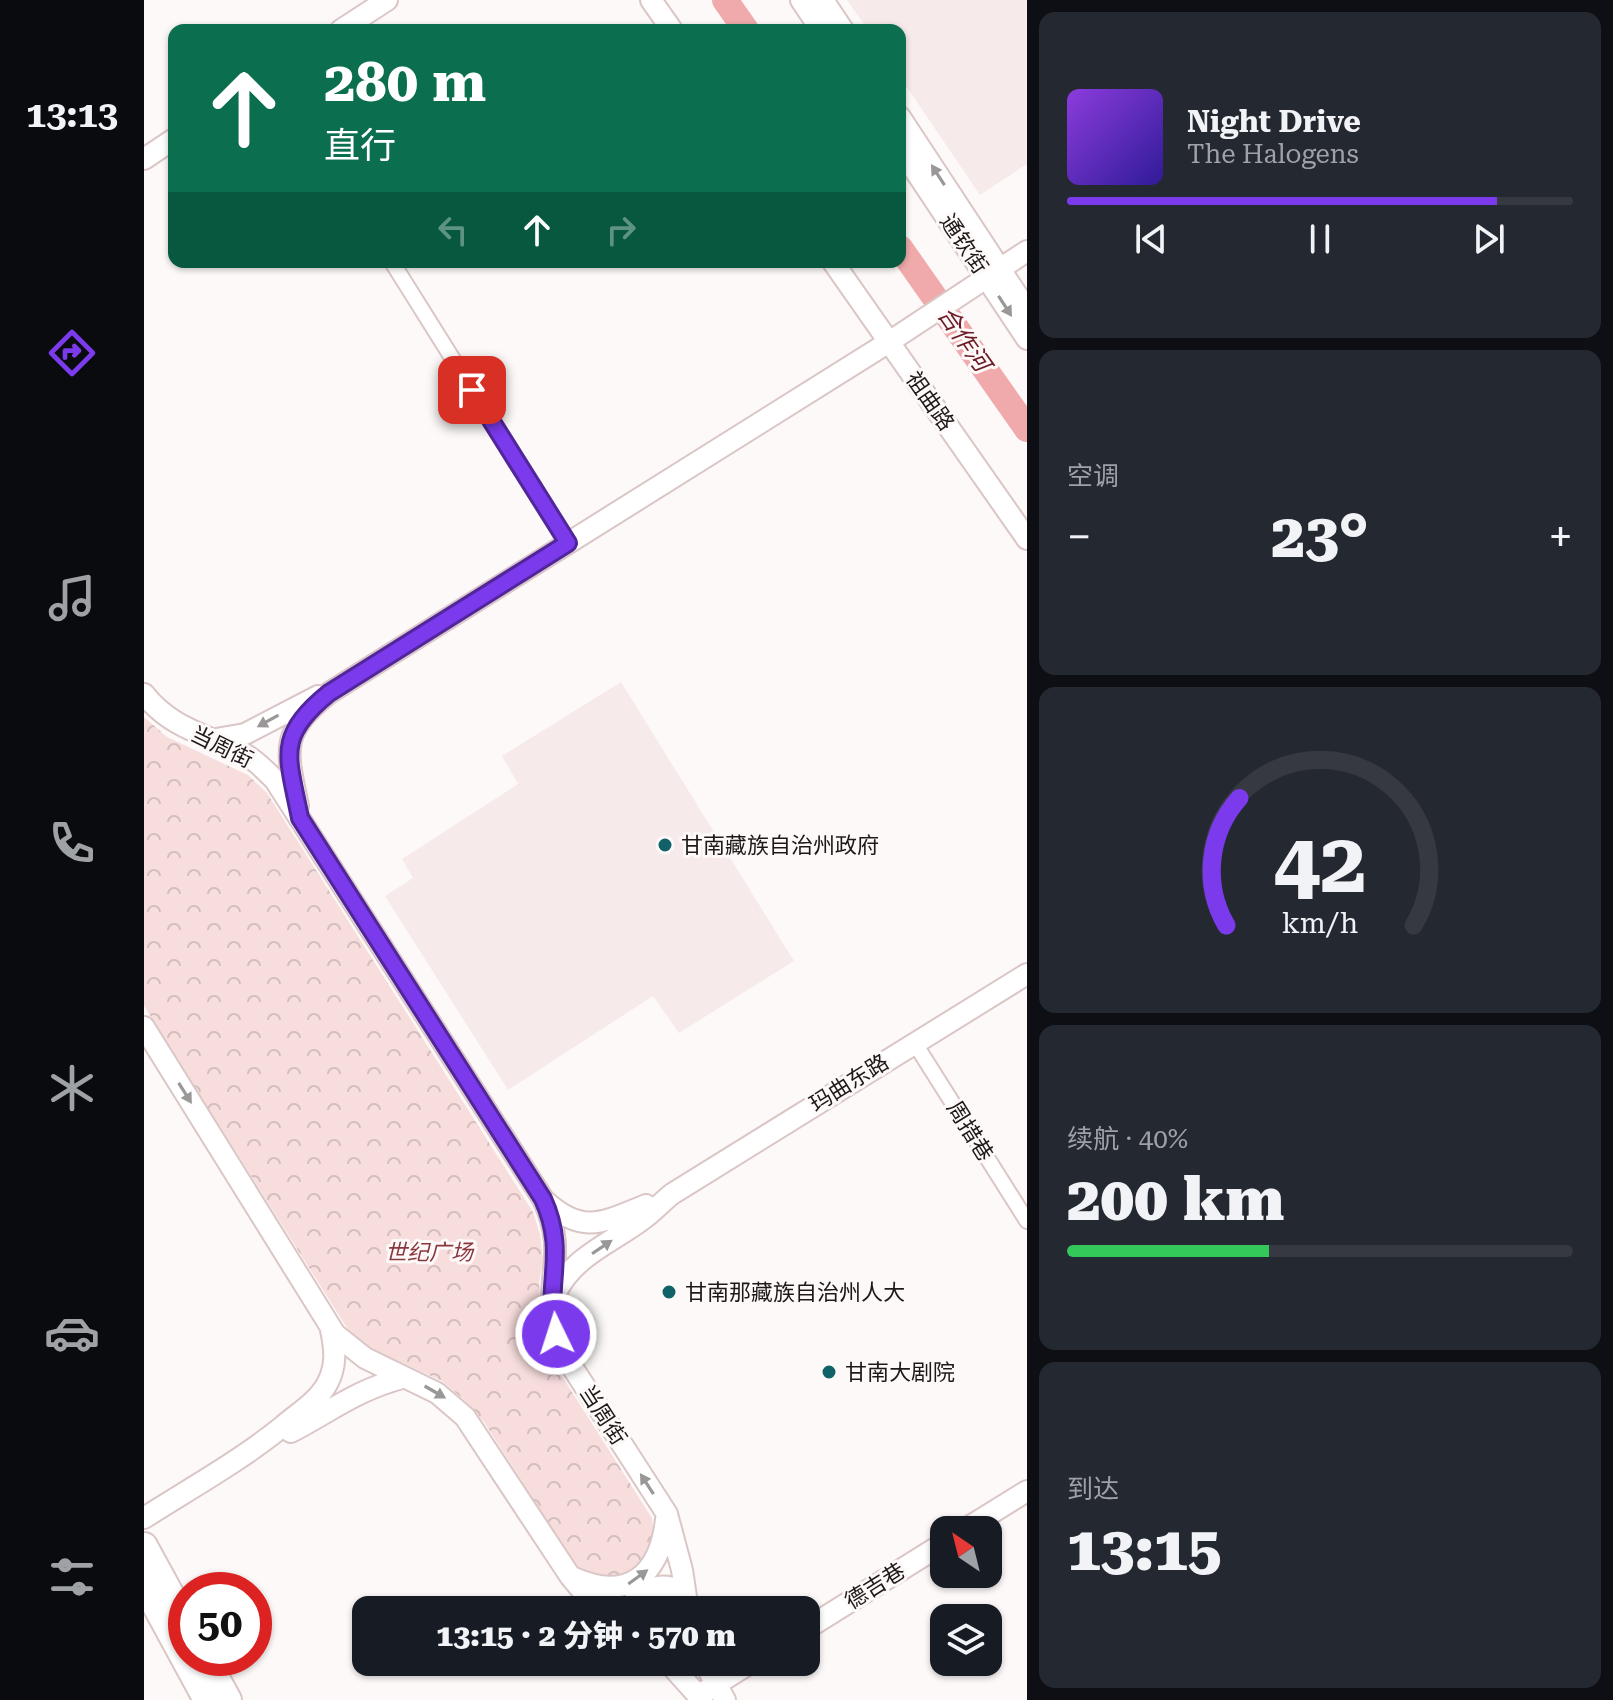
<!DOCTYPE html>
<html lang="zh">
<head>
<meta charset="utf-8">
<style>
	:root { --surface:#171b24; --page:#242831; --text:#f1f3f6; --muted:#9ea1a6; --line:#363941; --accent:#7c3aed }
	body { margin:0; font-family:"Roboto Serif","Noto Sans SC",serif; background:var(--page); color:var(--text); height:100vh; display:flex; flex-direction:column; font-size:30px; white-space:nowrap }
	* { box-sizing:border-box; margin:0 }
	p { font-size:26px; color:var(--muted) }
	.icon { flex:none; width:44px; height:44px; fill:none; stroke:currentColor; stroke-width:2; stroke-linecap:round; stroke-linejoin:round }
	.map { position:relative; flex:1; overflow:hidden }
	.details { display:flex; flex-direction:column; gap:12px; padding:12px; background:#0d0f14; width:586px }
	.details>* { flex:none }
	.top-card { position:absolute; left:24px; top:24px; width:738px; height:244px; border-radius:16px; box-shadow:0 2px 6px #0004; background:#0b6e4f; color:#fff; overflow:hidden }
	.needle { width:52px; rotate:325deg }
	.buttons { position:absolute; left:786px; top:1516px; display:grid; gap:16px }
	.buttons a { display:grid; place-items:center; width:72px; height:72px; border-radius:16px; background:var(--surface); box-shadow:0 2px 6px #0004; font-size:40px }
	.speed { position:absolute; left:24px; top:1572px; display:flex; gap:16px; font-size:40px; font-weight:700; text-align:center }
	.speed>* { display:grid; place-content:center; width:104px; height:104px; border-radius:50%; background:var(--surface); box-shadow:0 2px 6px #0004; line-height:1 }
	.speed .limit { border:12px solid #d22; background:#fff; color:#111 }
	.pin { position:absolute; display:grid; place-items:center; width:68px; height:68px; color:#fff; margin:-34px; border-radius:16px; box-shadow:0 4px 12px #0006 }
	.me { position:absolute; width:88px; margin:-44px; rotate:356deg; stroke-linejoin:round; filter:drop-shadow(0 0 6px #0008) }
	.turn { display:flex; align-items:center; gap:28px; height:168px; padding:0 24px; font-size:36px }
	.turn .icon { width:104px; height:104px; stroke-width:2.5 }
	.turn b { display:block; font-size:56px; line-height:68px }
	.lanes { display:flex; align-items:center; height:76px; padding:0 24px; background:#0003; justify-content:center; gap:40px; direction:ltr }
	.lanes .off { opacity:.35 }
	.big { font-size:60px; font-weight:800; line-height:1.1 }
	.details .widget { flex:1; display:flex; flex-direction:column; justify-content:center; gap:12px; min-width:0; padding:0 28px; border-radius:16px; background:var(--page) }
	.details .dial { align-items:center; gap:0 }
	.dial svg { height:208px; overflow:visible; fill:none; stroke:var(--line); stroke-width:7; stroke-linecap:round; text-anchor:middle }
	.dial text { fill:var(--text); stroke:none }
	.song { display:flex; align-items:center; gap:24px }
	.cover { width:96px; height:96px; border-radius:12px; background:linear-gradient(135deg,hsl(270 70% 55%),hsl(250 70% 35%)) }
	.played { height:8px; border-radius:4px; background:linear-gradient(90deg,var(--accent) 85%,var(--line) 85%) }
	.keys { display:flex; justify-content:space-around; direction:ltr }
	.heat { display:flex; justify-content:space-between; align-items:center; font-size:44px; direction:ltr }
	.charge { height:12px; border-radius:6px; background:linear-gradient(90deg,#34c759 40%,var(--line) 0) }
	.trip { position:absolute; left:208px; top:1596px; width:468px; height:80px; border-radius:16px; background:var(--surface); box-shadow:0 2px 6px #0004; font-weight:800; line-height:80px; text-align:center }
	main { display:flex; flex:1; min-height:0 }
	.tabs { display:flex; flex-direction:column; width:144px; justify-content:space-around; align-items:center; background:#090b0e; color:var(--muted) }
	.tabs .icon { width:56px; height:56px }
	.tabs .current { color:var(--accent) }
	.tabs b { font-size:36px; color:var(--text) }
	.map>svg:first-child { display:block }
	.built { fill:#f7eaea }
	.park { fill:url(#park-crowns) }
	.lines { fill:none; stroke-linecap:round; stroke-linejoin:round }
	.river { stroke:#f0aaab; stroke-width:26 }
	.street-casing { stroke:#dbc6c6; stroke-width:18 }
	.secondary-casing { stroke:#dbc6c6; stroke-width:24 }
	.highway-casing { stroke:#dbc6c6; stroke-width:30 }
	.street { stroke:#fff; stroke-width:14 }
	.secondary { stroke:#fff; stroke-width:20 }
	.highway { stroke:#fff; stroke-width:26 }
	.oneway { fill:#9a9797 }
	.route-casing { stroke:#51269a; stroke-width:20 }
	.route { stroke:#7c3aed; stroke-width:14 }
	.poi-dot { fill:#116169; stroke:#fdf9f9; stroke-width:3 }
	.labels { text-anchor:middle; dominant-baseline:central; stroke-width:6; stroke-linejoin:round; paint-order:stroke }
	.street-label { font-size:22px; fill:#1f1818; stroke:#fdf9f9 }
	.poi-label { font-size:22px; fill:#1f1818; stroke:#fdf9f9; text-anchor:start }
	.park-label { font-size:22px; font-style:italic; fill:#8a383e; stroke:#fdf9f9 }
	.water-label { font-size:24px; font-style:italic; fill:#6c1c25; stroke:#fdf9f9 }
</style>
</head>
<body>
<main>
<nav class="tabs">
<b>13:13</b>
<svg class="icon current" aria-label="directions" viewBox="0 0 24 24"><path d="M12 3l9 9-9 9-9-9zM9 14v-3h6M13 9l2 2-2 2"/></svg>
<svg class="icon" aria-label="music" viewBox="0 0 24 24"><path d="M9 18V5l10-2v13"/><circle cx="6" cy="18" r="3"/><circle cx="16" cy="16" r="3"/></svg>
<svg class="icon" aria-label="phone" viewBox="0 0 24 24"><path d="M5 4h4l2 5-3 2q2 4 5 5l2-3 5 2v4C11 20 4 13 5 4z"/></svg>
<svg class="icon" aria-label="climate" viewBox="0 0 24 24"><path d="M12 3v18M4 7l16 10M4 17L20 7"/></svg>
<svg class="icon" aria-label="car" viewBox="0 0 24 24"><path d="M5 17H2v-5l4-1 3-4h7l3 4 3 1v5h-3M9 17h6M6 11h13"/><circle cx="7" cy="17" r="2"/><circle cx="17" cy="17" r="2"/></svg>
<svg class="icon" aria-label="filters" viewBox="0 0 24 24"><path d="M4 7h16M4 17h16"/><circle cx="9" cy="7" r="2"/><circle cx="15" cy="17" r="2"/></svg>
</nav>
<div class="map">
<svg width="883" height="1700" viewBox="0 0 883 1700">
	<defs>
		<pattern id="park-crowns" width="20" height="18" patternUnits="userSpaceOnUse" patternTransform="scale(2)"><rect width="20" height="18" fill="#f8dddd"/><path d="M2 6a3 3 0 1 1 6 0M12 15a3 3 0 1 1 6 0" fill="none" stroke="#d4bdbd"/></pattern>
	</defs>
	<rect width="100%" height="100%" fill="#fdf9f9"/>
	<path class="built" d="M703,0H883V164L836,195L756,77V30H724Z
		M477,682L650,961L535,1033L509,996L364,1090L241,896L269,878L258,859L374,784L358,756Z"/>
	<path class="park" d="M0,717L23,737L104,775L123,793L389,1212L396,1234L399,1261L395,1283L397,1328L409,1362L508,1518C515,1566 471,1599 432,1566L340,1422L320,1400L298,1381L223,1347L203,1328L0,1006Z"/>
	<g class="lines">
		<path class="river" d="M581,0L602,30
			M756,248L883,429"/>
		<defs>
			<path id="street" d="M248,262L424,543
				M770,1042L883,1221"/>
			<path id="secondary" d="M507,0L528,30
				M657,0L677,30
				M679,0L699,30
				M197,30L243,0
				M756,117L883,310
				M756,148L883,339
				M0,159L30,139
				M689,262L883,539
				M0,694C25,726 56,733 91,749C107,756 119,768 131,780L399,1199C423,1251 403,1272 409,1321C411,1336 418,1349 425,1362L523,1514L538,1570L544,1610
				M72,739L101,734L174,696
				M154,806C142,748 136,733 185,693L745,342L883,251
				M0,1027L191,1334L221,1358L293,1393L321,1417L426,1576L440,1593L459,1610
				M400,1200C439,1236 460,1222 502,1205
				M412,1293C428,1257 469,1242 499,1219C509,1212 518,1202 528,1194L883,974
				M147,1432C187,1411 213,1390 258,1378
				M0,1518C47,1488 96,1461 139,1426C154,1413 173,1402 183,1384C193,1366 191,1349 187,1330
				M820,1530L883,1491
				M430,1578C484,1602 516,1575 522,1519
				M485,1610C495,1587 523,1578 542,1596
				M662,1629L800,1543
				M524,1662L558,1700
				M560,1662L581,1700
				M555,1695L608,1662"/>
			<path id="highway" d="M0,1546L42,1623
				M0,1584L63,1700
				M61,1658L84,1700"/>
		</defs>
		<use href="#street" class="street-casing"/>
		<use href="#secondary" class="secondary-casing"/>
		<use href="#highway" class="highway-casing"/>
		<use href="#street" class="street"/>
		<use href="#secondary" class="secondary"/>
		<use href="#highway" class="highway"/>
	</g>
	<defs><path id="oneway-solid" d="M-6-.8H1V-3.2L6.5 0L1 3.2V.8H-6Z" transform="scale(2)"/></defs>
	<g class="oneway">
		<use href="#oneway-solid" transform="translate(794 175) rotate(-123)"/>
		<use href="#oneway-solid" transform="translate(861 306) rotate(57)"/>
		<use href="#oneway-solid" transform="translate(124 721) rotate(151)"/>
		<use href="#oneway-solid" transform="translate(41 1093) rotate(58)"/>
		<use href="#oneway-solid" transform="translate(458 1247) rotate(-34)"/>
		<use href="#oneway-solid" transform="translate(291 1392) rotate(30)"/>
		<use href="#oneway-solid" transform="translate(503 1484) rotate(-123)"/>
		<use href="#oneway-solid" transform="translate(494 1577) rotate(-36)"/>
	</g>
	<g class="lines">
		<defs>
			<path id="route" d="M328,390L424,543L185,693C131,737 144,756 156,818L399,1199C424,1254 400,1283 412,1334"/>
		</defs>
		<use href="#route" class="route-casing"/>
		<use href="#route" class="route"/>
	</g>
	<g class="poi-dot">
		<circle cx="521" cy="845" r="8"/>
		<circle cx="525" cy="1292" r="8"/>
		<circle cx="685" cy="1372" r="8"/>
	</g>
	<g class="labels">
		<g class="street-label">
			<text transform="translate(820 244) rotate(56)">通钦街</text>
			<text transform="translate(786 401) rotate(55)">祖曲路</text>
			<text transform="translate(78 747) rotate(26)">当周街</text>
			<text transform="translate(705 1083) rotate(-32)">玛曲东路</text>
			<text transform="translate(826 1131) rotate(58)">周措巷</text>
			<text transform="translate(459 1415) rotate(57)">当周街</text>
			<text transform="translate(731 1586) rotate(-32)">德吉巷</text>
		</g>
		<g class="poi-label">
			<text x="537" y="845">甘南藏族自治州政府</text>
			<text x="541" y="1292">甘南那藏族自治州人大</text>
			<text x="701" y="1372">甘南大剧院</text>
		</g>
		<g class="park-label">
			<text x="285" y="1252">世纪广场</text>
		</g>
		<g class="water-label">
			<text transform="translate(820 339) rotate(55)">合作河</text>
		</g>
	</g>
</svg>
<div class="buttons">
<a><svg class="needle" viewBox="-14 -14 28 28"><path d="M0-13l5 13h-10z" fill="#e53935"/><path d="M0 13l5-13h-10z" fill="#9ea1a6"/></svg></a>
<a><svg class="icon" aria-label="layers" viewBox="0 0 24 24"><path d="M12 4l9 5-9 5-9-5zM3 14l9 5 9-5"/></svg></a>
</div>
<div class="speed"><div class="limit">50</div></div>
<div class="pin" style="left:328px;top:390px;background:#d93025"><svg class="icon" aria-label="arrive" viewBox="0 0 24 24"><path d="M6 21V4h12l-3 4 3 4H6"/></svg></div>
<svg class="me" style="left:412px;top:1334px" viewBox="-20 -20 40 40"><circle r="17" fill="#7c3aed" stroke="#fff" stroke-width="3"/><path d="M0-11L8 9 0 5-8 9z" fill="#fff"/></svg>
<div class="trip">13:15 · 2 分钟 · 570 m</div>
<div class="top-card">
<div class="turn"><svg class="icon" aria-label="ahead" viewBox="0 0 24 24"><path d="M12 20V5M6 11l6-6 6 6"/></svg><div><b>280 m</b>直行</div></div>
<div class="lanes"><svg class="icon off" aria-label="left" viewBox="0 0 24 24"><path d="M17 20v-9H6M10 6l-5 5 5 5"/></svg><svg class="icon" aria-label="ahead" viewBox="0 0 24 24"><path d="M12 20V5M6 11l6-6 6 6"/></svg><svg class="icon off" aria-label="right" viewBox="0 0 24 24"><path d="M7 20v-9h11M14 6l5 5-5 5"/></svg></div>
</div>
</div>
<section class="details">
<div class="widget">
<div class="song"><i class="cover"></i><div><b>Night Drive</b><p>The Halogens</p></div></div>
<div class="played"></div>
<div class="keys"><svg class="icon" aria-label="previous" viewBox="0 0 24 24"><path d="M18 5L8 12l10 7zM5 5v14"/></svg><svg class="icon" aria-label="pause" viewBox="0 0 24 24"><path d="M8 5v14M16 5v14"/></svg><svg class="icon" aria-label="next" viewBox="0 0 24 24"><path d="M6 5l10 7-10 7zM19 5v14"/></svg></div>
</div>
<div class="widget"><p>空调</p>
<div class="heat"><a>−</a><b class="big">23°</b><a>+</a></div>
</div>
<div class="widget dial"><svg viewBox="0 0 100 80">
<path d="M14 69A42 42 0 1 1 86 69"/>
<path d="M14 69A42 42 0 0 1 19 20" stroke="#7c3aed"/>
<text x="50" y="56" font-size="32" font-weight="700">42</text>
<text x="50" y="72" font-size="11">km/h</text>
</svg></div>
<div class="widget"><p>续航 · 40%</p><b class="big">200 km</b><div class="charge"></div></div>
<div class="widget"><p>到达</p><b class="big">13:15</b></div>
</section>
</main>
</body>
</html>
